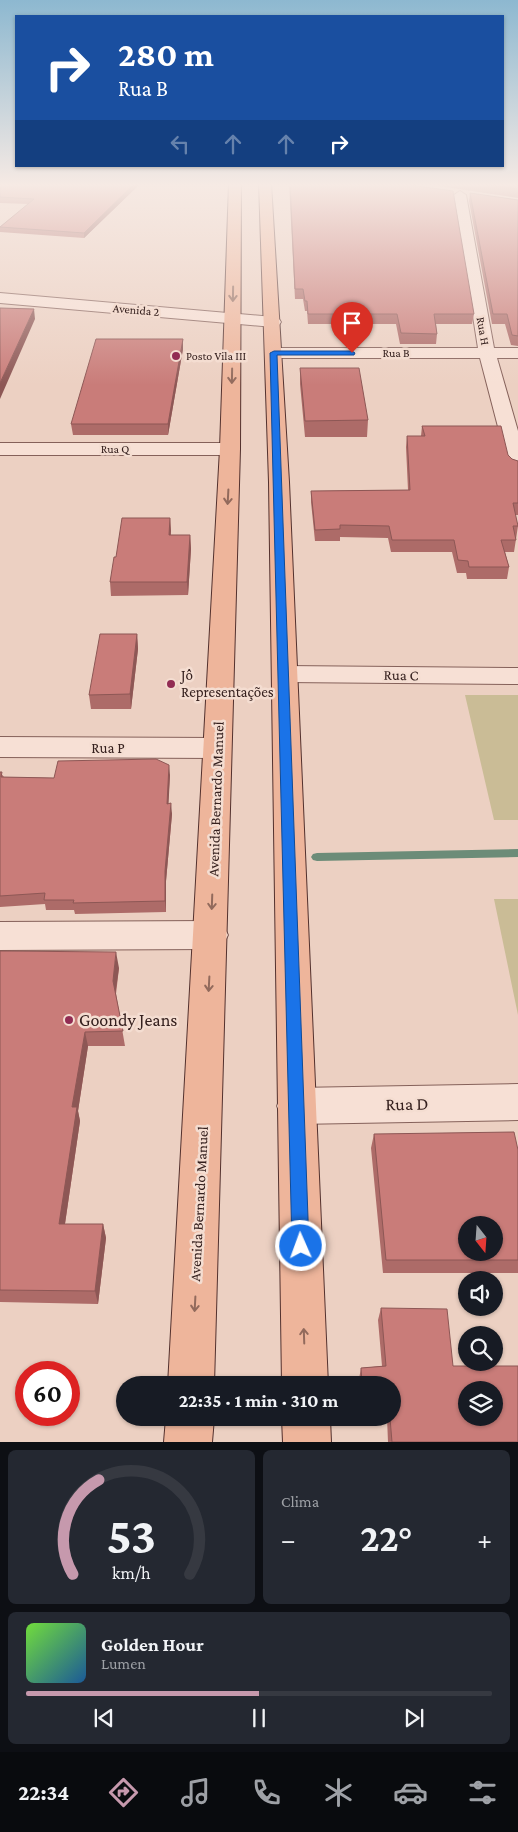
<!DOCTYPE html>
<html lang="pt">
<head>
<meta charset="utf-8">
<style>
	:root { --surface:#171b24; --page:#242831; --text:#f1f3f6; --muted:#9ea1a6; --line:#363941; --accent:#c699ad }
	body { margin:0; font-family:"Crimson Pro",serif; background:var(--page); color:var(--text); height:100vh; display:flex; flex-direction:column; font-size:19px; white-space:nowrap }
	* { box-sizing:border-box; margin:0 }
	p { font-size:16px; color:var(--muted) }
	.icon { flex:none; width:28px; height:28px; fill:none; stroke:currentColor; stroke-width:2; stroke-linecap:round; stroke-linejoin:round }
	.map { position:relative; height:1442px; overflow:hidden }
	.side { display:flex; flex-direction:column; gap:8px; padding:8px; background:#0d0f14; flex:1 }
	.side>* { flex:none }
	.top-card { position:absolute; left:15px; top:15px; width:489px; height:152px; border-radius:0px; box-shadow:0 1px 4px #0004; background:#1a4fa0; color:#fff; overflow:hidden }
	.needle { width:32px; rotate:163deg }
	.fabs { position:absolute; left:458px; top:1216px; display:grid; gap:10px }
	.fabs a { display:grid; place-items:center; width:45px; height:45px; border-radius:50%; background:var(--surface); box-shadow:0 1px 4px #0004; font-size:25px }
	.speed { position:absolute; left:15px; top:1361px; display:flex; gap:10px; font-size:25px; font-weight:700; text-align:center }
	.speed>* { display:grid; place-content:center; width:65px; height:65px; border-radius:50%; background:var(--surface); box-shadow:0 1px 4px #0004; line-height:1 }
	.speed .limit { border:8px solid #d22; background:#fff; color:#111 }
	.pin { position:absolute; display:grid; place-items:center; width:42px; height:42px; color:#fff; margin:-51px -21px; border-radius:50% 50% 50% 0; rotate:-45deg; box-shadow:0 0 5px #0007 }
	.pin .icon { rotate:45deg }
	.me { position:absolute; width:55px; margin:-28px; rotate:358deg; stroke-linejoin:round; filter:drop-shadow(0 0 4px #0008) }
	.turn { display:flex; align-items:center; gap:18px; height:105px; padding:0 20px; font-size:22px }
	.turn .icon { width:65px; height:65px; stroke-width:2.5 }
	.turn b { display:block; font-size:35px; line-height:42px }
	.lanes { display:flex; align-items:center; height:48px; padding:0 20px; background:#0003; justify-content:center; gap:25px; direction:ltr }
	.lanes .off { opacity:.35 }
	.big { font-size:38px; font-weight:700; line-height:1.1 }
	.side .card { flex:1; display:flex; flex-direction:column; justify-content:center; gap:8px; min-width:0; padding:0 18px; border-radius:8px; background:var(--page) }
	.side .dial { align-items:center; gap:0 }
	.dial svg { height:130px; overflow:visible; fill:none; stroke:var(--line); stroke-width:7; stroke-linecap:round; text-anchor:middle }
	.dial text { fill:var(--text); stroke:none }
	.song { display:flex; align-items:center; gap:15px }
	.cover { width:60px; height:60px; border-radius:8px; background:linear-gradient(135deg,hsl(100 70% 55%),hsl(210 70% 35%)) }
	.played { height:5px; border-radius:2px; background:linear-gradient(90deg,var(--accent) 50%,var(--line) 50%) }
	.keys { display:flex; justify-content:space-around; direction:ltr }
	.heat { display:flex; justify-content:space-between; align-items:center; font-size:28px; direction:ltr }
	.side .tiles { flex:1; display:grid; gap:8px; grid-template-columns:1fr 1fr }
	.card:last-child { grid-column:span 2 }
	.trip { position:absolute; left:116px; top:1376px; width:285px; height:50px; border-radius:25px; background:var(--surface); box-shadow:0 1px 4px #0004; font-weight:700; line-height:50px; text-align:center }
	.tab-bar { display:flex; height:80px; justify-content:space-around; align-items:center; background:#090b0e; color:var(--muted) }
	.tab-bar .icon { width:35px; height:35px }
	.tab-bar .active { color:var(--accent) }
	.tab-bar b { font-size:22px; color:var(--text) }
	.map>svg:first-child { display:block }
	.green { fill:#cabc96 }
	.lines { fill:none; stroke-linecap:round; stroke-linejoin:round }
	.stream { fill:#6c8c78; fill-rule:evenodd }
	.minor-casing { stroke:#85615a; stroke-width:2 }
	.primary-casing { stroke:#53312e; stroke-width:2 }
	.minor { fill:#f7e0d5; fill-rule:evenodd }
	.primary { fill:#eeb59b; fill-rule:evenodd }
	.wall { fill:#ad6b68 }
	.shaded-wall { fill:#8d5755 }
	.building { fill:#c97c79; stroke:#8d5755; fill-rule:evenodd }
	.oneway { stroke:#926a5c }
	.route { fill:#1a73e8; stroke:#114b97 }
	.poi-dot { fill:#922c53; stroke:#f4ddd1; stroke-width:2 }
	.labels { text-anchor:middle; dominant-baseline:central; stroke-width:5; stroke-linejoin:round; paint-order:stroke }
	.far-street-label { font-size:12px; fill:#35201e; stroke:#f4ddd1 }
	.far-poi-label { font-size:12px; fill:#35201e; stroke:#f4ddd1; text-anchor:start }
	.poi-label { font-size:15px; fill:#35201e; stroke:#f4ddd1; text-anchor:start }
	.street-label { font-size:15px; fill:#35201e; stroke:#f4ddd1 }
	.near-poi-label { font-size:18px; fill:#35201e; stroke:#f4ddd1; text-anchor:start }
	.near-street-label { font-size:18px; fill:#35201e; stroke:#f4ddd1 }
</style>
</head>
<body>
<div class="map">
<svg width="518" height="1442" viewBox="0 0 518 1442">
	<rect width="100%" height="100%" fill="#ecd0c2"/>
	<path class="green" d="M465,695H518V820H494Z
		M494,899H518V1015Z"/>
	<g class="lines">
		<path class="stream" d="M518,849V857L317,861L313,860L311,857L313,854L317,853Z"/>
		<defs>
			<path id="minor" d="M460,191L466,195L494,348H518V358H497L518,431V471L511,469L508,465L480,358H274L268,357L266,353L268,349L274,348H478L454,195Z
				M0,293L273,317L279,319L281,322L279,325L273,327L0,303Z
				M0,443H230L237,445L240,449L237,453L230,455H0Z
				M285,666L518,668V684L285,682L276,680L272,674L276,668Z
				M0,737L217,738L227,741L231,748L227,755L217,758L0,757Z
				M211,921L223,925L228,935L223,945L211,949L0,950V922Z
				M518,1084V1120L296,1124L282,1119L277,1106L282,1093L296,1088Z"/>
			<path id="primary" d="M229,183H241L240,449L214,1385H168L220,449Z
				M259,183H271L289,482L328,1385H282L269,482Z
				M166,1418H214L212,1442H164Z
				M282,1418H330L331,1442H283Z"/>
		</defs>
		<use href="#minor" class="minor-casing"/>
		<use href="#primary" class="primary-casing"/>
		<use href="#minor" class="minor"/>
		<use href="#primary" class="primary"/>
	</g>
	<path class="wall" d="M0,183H141L84,238L0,232V227L28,204L0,203Z
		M289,183H396L474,314L472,324H436L437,334L436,344H400L396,324H308L307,311H305L303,299H295Z
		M419,183H518V198Z
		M470,193L518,200V346L511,345L505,324H492L469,201Z
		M183,339V349L168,435H73L71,424Z
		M300,368L368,420L367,437H305L300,384Z
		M422,426L508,455L512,459L518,461V515H515L518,526L514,552H505L509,567L507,579H467L466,573H457L452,552H391L388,538L340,537V541H315L311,502V491L408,490L406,447L407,436H421Z
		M170,518L171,535H190L191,549L188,595L111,596L110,582Z
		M137,634L138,649L131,709H91L89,695Z
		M0,772L4,777L54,778L170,775L168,804L172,814L166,881V912L75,914L74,910H46L45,904L0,907Z
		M0,951L119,968L116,994L125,1046H88L78,1111L80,1121L65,1224H103L106,1238L98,1304L0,1302Z
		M374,1134L518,1150V1273H383L371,1148Z
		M381,1308L453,1366L518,1442H388L387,1418H361H392V1385H359V1379L361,1368L382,1366L378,1320Z"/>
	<path class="shaded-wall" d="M135,183H141L84,238V233Z
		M34,309L35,319L0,399V383Z
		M183,339V349L168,435V424Z
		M170,518L171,531L169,548V535Z
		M190,535L191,549L188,595L187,582Z
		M137,634L138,649L131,709L130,694Z
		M169,765L170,775L168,814L167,804Z
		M171,803L172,814L166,881V912L165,901V871Z
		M116,952L119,968L115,996L113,981Z
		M85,1032L88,1046L78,1111L80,1121L63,1237L59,1224L72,1107Z
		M103,1224L106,1238L98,1304L95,1291Z"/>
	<path class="building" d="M0,183H135L84,233L0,227L34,199L0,197Z
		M290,183H396L453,191L474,314H434L437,334L401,333L397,314H308L307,301H305L303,289H295Z
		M476,183H518V189Z
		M470,193L518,200V336L512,335L507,314H493Z
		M0,308L34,309L0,383Z
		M96,339H183L168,424H71Z
		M300,368H359L368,420L305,421Z
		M422,426H501L508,455L512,459L518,461V503H513L518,526H513L516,540H501L509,567H469L468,561L458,560L454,540H392L389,526L340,525V529L315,530L311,491L410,490L407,436H425Z
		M122,518H170L169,535H190L187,582H110L114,557H116Z
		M100,634H137L130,694L89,695Z
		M156,759L169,765L167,804L171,803L165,871V901L73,903L74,900H44L45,893L0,896V772H2L1,777L54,778L58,761Z
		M0,951L116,952L113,981L123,1031L85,1032L72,1107H77L59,1224H103L95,1291L0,1290Z
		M514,1132L518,1150V1260H386L374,1134ZM466,1225H494V1252H466Z
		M381,1308L447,1309L453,1366H518V1442H392L390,1418H392V1385H362L361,1368L386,1366ZM466,1390H494V1418H466Z"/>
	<defs><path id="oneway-shaft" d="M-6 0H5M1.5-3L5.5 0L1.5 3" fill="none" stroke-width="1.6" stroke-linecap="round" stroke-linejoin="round" transform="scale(1.25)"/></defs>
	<g class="oneway">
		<use href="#oneway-shaft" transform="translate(233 294) rotate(91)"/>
		<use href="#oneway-shaft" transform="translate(232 376) rotate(91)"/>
		<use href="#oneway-shaft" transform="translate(228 497) rotate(93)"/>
		<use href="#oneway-shaft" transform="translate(212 902) rotate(92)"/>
		<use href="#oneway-shaft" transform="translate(209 984) rotate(93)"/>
		<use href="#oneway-shaft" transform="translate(195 1304) rotate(93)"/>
		<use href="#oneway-shaft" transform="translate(304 1336) rotate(-92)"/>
	</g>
	<linearGradient id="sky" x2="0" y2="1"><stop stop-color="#8db8d0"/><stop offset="0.48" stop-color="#f6eae4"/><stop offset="1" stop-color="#f6eae4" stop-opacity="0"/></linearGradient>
	<rect width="518" height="385" fill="url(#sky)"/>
	<path class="route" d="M352,351L355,353L354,355H277L309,1246L307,1252L301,1254L294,1252L292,1246L270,353L274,351Z"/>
	<g class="poi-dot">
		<circle cx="176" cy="356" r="5"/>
		<circle cx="171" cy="684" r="5"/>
		<circle cx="69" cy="1020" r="5"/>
	</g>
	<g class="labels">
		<g class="far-street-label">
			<text transform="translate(136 310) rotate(5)">Avenida 2</text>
			<text transform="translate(483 331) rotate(80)">Rua H</text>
			<text x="396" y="353">Rua B</text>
			<text x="115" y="449">Rua Q</text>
		</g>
		<g class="far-poi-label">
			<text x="186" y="356">Posto Vila III</text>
		</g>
		<g class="poi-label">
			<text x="181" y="675">Jô<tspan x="181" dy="17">Representações</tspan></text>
		</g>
		<g class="street-label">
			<text transform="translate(401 675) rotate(1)">Rua C</text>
			<text x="108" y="748">Rua P</text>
			<text transform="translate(216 799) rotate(-88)">Avenida Bernardo Manuel</text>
			<text transform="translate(199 1204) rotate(-87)">Avenida Bernardo Manuel</text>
		</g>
		<g class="near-poi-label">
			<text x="79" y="1020">Goondy Jeans</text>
		</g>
		<g class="near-street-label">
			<text transform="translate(407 1104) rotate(-1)">Rua D</text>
		</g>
	</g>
</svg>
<div class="fabs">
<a><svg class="needle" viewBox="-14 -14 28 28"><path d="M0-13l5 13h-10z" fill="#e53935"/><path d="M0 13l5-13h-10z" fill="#9ea1a6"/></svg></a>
<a><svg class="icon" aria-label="sound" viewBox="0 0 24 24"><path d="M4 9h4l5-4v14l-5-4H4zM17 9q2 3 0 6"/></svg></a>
<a><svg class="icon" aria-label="search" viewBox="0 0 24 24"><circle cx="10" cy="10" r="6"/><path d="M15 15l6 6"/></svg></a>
<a><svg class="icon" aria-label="layers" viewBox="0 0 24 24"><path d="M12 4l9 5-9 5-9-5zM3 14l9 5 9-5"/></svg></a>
</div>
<div class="speed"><div class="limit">60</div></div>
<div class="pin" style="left:352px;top:353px;background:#d93025"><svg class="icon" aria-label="arrive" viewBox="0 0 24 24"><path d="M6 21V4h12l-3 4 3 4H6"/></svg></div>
<svg class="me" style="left:301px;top:1246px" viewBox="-20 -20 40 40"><circle r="17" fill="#1a73e8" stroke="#fff" stroke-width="3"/><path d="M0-11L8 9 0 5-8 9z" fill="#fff"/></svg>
<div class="trip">22:35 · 1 min · 310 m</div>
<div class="top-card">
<div class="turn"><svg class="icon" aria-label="right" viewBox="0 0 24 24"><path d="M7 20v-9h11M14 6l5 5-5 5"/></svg><div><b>280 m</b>Rua B</div></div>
<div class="lanes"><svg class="icon off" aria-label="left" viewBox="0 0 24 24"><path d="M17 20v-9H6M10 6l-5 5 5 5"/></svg><svg class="icon off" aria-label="ahead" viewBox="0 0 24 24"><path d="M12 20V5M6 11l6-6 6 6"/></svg><svg class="icon off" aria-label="ahead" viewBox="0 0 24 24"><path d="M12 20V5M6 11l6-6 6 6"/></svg><svg class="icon" aria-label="right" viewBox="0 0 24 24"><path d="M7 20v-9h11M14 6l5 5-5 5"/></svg></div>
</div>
</div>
<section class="side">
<div class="tiles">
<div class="card dial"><svg viewBox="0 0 100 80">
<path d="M14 69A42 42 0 1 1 86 69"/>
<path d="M14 69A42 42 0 0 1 30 11" stroke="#c699ad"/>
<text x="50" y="56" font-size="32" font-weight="700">53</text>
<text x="50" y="72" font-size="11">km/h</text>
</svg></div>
<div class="card"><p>Clima</p>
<div class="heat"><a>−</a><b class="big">22°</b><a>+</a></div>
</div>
<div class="card">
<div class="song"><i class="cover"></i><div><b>Golden Hour</b><p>Lumen</p></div></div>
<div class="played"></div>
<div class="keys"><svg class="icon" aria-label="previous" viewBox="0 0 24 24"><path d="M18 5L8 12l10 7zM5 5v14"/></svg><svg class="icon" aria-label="pause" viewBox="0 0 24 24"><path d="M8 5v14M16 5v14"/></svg><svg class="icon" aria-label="next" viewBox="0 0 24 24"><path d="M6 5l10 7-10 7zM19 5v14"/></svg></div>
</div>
</div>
</section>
<nav class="tab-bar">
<b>22:34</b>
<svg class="icon active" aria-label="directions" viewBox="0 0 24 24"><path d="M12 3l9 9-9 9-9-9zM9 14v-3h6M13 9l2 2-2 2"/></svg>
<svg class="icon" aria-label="music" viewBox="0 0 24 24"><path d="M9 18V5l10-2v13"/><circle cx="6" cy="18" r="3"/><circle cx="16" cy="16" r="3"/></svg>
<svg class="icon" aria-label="phone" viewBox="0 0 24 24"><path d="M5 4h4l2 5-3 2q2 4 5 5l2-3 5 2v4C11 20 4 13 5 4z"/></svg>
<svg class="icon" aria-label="climate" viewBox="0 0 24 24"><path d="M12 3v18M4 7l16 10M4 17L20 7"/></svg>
<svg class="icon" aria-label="car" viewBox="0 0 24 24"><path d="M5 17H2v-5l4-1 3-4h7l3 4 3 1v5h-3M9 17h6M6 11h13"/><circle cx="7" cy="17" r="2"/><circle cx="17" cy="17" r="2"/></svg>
<svg class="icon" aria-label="filters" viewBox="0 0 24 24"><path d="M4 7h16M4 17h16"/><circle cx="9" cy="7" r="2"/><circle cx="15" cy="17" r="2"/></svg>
</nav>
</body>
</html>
